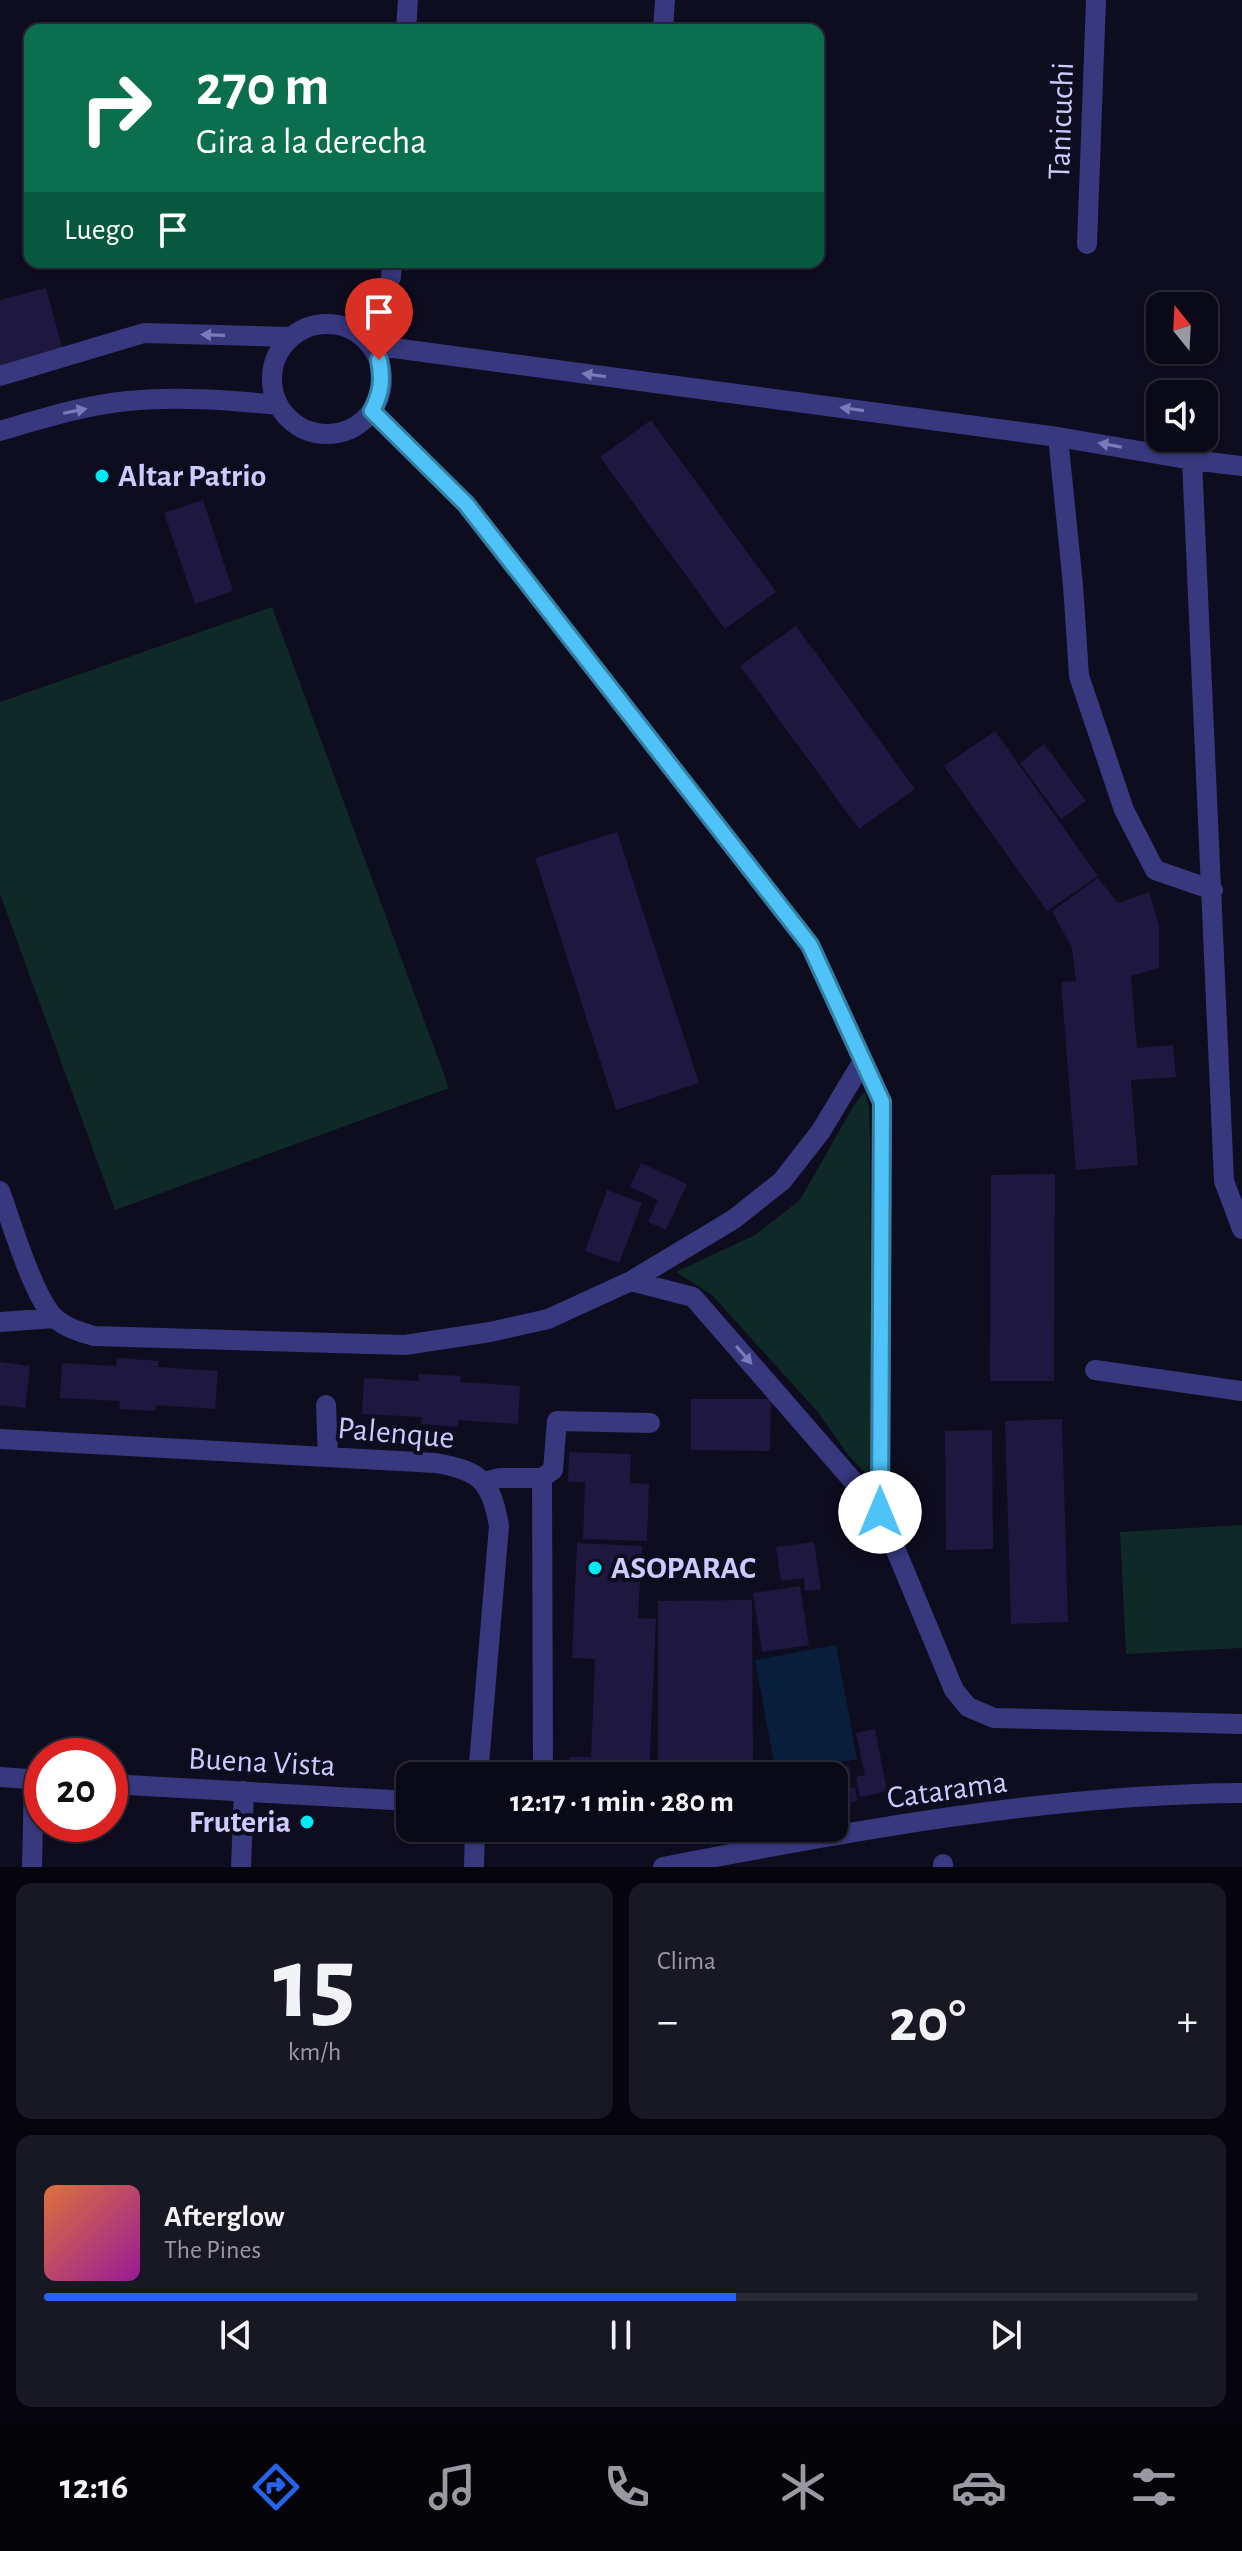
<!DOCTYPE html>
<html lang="es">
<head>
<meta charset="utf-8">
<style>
	:root { --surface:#0a0917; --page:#181724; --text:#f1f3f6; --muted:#999aa1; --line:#2a2a36; --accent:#2563eb }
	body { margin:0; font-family:"Alegreya Sans",sans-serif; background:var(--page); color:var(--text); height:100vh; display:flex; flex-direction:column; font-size:30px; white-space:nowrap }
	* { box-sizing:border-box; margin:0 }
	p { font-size:26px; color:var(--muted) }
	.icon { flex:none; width:44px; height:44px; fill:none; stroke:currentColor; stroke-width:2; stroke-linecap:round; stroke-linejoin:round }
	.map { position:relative; height:1867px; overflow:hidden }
	.drawer { display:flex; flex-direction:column; gap:16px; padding:16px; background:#06050d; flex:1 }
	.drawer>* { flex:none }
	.guide { position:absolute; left:24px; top:24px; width:800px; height:244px; border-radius:16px; box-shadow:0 2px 6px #0004,0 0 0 2px var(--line); background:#0b6e4f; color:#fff; overflow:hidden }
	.needle { width:52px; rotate:342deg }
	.controls { position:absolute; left:1146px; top:292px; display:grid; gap:16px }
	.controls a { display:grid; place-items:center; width:72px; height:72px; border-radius:16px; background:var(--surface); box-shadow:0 2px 6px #0004,0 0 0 2px var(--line); font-size:40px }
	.speed { position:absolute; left:24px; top:1738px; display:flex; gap:16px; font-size:40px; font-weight:700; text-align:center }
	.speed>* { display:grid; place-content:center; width:104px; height:104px; border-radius:50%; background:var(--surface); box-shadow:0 2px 6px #0004,0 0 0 2px var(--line); line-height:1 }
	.speed .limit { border:12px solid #d22; background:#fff; color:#111 }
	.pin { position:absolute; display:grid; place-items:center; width:68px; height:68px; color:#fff; margin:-82px -34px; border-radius:50% 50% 50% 0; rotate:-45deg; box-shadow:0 0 8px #0007 }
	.pin .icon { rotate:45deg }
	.me { position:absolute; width:88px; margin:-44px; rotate:0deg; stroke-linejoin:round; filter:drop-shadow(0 0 6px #0008) }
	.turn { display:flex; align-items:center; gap:28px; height:168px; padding:0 40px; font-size:36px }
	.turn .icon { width:104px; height:104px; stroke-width:2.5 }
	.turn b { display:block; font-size:56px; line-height:68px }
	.then { display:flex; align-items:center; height:76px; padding:0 40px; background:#0003; gap:16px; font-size:30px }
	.big { font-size:60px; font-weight:600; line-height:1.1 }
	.drawer .widget { flex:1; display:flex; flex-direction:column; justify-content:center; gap:12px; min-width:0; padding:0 28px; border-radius:16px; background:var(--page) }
	.drawer .dial { align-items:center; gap:0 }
	.dial b { font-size:104px; line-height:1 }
	.song { display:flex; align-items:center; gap:24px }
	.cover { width:96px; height:96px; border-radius:12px; background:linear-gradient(135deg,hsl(20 70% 55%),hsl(300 70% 35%)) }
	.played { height:8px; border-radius:4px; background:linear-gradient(90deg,var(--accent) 60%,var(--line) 60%) }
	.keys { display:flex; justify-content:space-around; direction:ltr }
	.heat { display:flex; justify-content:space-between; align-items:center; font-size:44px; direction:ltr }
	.drawer .tiles { flex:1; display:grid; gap:16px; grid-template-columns:1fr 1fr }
	.widget:last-child { grid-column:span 2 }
	.trip { position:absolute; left:396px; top:1762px; width:452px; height:80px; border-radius:16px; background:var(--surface); box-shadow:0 2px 6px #0004,0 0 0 2px var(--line); font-weight:600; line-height:80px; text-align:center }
	.tabs { display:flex; height:128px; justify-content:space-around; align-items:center; background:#040409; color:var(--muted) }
	.tabs .icon { width:56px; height:56px }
	.tabs .active { color:var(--accent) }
	.tabs b { font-size:36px; color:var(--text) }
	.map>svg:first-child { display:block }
	.green { fill:#0f2926 }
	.water { fill:#091e3b }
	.building { fill:#1e1840 }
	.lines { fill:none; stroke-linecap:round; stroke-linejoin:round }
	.minor { stroke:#37387e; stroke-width:20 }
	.oneway { fill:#7a7ab8 }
	.route-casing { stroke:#337fa1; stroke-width:20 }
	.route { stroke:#4fc3f7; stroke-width:14 }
	.poi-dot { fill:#00eaf5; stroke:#0e0c1f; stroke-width:3 }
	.labels { text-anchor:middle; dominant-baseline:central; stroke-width:8; stroke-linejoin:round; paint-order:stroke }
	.street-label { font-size:32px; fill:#cdcaff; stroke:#0e0c1f }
	.poi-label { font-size:32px; font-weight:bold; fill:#cdcaff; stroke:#0e0c1f; text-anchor:start }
</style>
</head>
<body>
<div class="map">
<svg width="1242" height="1867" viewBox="0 0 1242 1867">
	<rect width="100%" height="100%" fill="#0e0c1f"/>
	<path class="green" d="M272,607L449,1088L115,1210L0,894V702Z
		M865,1091L869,1108L870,1137L872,1480L849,1456L817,1411L712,1295L676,1272L755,1235L800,1200L854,1105Z
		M1242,1525V1648L1126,1654L1120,1532Z"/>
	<path class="water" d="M836,1645L857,1759L776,1774L755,1660Z"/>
	<path class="building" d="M46,288L63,351L0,368V300Z
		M651,420L776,592L725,629L600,457Z
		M203,500L233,591L195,604L164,513Z
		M796,626L915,789L859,829L740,666Z
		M995,731L1098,876L1047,911L944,766Z
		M1044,744L1086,801L1061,819L1020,763Z
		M617,832L699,1083L616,1110L535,858Z
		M1098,878L1118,903L1149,892L1159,925V968L1131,976L1137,1048L1173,1045L1176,1077L1131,1080L1138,1165L1076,1170L1061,982L1076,981L1072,948L1052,911Z
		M641,1163L687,1184L666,1230L648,1222L658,1200L630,1187Z
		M1055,1174L1054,1381H990L991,1175Z
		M607,1190L642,1203L619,1263L585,1251Z
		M117,1358L159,1361L158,1367L218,1371L215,1409L156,1405L155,1411L119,1409L120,1401L60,1398L62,1363L116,1366Z
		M0,1362L30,1366L25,1408L0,1405Z
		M419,1374L461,1376L460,1382L520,1386L518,1424L458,1420V1427L421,1424L422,1417L362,1414L364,1378L419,1381Z
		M691,1399H771L770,1451L691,1450Z
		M1062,1419L1068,1622L1011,1624L1005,1421Z
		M992,1430L993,1549L946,1550L945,1431Z
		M569,1452L631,1454L630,1483L649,1484L647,1541L583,1539L585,1482H568Z
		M814,1542L821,1589L805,1591L804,1578L781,1581L776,1547Z
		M577,1543L642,1546L638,1618L656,1619L649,1776H569V1757H591L595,1659L572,1658Z
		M800,1586L809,1645L762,1652L753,1593Z
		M752,1600L753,1776H658V1601Z
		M875,1729L887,1791L860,1797L856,1777L865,1775L856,1733Z
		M849,1766L851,1777L842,1779L844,1789L855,1787L857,1801L834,1805V1776H800Z"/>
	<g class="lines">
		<path class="minor" d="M406,30L408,0
			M663,30L665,0
			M1087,244L1096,0
			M391,277L392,262
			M272 379a55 55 0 1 1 110 0a55 55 0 1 1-110 0Z
			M371,345L1058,437L1192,460L1242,466
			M0,376L144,333L291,337
			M372,411L466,504L810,945L882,1102L880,1512L954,1690L968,1707L994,1718L1242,1724
			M0,431C41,419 85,405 128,401C178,396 228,400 278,405
			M1058,437L1073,585L1079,676L1124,810L1155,870L1213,890
			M1192,460L1224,1181L1242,1229
			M0,1191C11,1221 34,1299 55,1318C66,1328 80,1332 94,1336L405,1345L490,1332L548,1319L631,1281L734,1219L782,1181L821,1131L863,1061
			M631,1281L693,1297L880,1512
			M0,1322L55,1318
			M1095,1370L1242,1391
			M326,1405L328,1456
			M0,1439L436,1463C480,1471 491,1480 499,1526L478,1776
			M542,1478L553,1470L557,1421L650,1423
			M484,1482L500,1478H542L543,1776
			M0,1777L42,1780
			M110,1784L410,1801
			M544,1828H547
			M32,1867L34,1779
			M241,1867L244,1791
			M474,1867L475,1828
			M663,1867C850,1831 1051,1794 1242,1793
			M943,1867V1864"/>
	</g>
	<defs><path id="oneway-solid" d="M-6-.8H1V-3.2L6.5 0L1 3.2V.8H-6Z" transform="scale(2)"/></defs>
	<g class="oneway">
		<use href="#oneway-solid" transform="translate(213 335) rotate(-178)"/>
		<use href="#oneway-solid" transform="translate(594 375) rotate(-172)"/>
		<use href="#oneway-solid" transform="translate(852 409) rotate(-172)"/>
		<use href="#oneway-solid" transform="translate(75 411) rotate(-11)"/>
		<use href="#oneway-solid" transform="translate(1110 445) rotate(-170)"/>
		<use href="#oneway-solid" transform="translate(744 1355) rotate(49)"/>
	</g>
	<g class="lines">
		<defs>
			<path id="route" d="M379,360C383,380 381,393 372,411L466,504L810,945L882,1102L880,1512"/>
		</defs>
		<use href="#route" class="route-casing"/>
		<use href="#route" class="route"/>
	</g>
	<g class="poi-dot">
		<circle cx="102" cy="476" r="8"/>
		<circle cx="595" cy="1568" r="8"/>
		<circle cx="307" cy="1822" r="8"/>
	</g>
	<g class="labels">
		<g class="street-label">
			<text transform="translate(1061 121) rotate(-88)">Tanicuchi</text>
			<text transform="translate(396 1433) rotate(5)">Palenque</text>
			<text transform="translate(262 1762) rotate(3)">Buena Vista</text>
			<text transform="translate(947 1790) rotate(-8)">Catarama</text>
		</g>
		<g class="poi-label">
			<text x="118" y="476">Altar Patrio</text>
			<text x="611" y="1568">ASOPARAC</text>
			<text x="291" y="1822" text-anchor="end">Fruteria</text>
		</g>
	</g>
</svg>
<div class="controls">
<a><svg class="needle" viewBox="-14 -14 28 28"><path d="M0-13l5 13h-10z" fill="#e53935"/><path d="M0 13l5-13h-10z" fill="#999aa1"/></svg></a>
<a><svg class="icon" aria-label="sound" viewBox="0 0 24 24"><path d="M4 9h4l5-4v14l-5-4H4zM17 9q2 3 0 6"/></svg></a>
</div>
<div class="speed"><div class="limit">20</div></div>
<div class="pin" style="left:379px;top:360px;background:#d93025"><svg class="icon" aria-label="arrive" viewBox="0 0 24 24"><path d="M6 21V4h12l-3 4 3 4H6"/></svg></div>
<svg class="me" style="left:880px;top:1512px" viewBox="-20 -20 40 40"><circle r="19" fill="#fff"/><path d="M0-13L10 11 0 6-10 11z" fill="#4fc3f7"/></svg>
<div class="trip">12:17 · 1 min · 280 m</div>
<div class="guide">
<div class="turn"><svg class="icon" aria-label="right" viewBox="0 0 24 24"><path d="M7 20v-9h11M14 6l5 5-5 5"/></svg><div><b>270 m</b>Gira a la derecha</div></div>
<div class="then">Luego<svg class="icon" aria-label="arrive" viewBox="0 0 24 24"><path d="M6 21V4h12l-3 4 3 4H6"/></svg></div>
</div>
</div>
<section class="drawer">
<div class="tiles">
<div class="widget dial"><b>15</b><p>km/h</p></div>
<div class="widget"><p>Clima</p>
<div class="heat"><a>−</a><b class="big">20°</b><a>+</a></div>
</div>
<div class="widget">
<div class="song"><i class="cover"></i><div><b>Afterglow</b><p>The Pines</p></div></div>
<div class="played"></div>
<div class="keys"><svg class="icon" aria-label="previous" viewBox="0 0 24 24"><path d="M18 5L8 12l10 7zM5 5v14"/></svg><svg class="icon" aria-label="pause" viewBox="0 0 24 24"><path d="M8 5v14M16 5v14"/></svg><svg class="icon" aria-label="next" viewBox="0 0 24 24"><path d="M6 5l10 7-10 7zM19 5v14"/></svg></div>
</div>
</div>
</section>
<nav class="tabs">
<b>12:16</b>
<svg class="icon active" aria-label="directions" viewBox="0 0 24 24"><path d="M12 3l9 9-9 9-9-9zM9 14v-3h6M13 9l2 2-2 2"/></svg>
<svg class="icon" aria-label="music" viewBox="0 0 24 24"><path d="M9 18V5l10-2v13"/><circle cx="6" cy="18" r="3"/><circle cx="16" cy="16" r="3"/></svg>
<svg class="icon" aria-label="phone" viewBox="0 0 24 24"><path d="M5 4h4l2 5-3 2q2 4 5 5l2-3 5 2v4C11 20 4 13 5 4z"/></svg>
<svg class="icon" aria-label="climate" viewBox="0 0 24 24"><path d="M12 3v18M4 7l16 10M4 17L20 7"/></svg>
<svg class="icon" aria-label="car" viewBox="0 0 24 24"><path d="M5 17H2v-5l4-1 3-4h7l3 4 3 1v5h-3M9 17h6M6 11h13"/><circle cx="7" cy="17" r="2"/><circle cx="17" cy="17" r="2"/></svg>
<svg class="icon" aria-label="filters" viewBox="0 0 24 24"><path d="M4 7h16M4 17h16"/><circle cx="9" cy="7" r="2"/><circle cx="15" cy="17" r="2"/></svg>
</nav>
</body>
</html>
